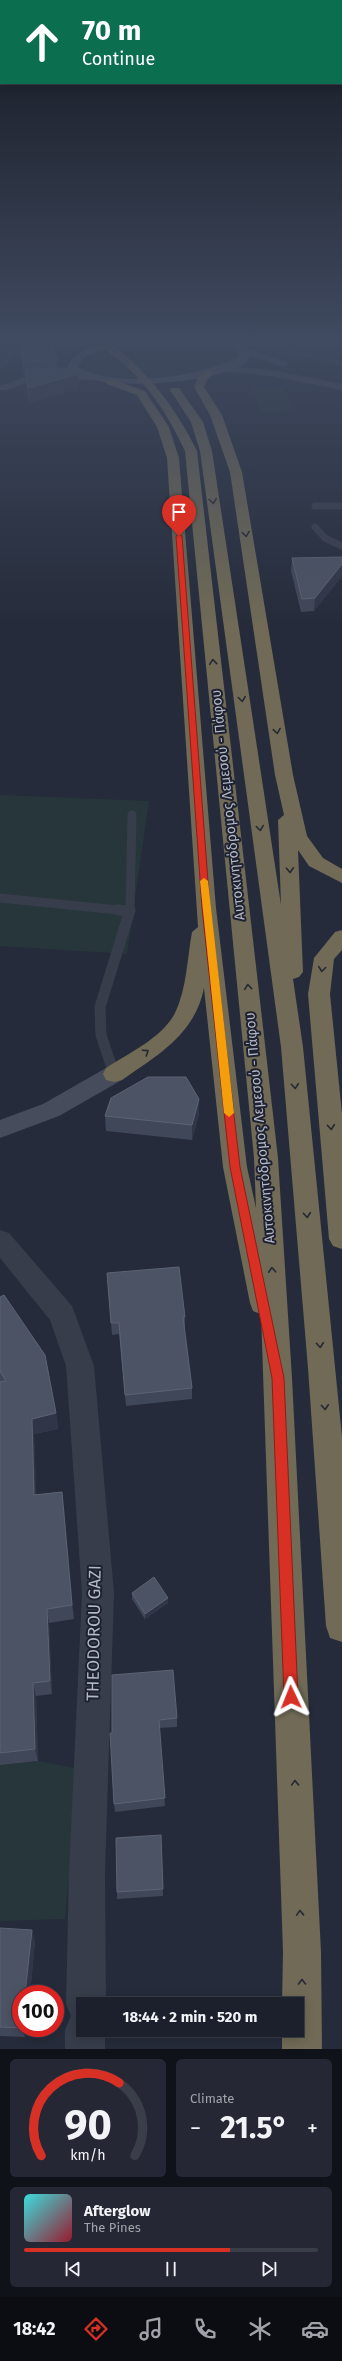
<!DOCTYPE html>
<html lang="en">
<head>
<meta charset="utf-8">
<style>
	:root { --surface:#1c202c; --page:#252834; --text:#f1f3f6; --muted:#a0a3a9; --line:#3a3e48; --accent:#d93025 }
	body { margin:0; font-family:"Fira Sans",sans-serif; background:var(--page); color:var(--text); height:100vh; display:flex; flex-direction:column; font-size:15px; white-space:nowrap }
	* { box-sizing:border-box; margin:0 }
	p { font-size:13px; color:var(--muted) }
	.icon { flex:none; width:22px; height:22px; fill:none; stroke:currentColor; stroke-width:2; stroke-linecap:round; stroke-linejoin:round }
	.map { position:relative; height:2049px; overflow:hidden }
	.panel { display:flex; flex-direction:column; gap:10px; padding:10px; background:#0f1218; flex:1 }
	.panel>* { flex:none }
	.top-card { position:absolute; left:0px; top:0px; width:342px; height:84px; box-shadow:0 2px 10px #0003,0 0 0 1px var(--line); background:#0b6e4f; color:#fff; overflow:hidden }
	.speed { position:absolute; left:12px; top:1985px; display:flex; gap:8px; font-size:20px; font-weight:700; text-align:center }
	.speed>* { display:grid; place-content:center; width:52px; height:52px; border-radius:50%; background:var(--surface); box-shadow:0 2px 10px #0003,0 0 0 1px var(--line); line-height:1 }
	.speed .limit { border:6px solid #d22; background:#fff; color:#111 }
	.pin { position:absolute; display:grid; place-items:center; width:34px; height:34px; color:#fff; margin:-41px -17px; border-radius:50% 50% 50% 0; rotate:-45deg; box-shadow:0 0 4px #0007 }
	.pin .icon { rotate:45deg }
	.me { position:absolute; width:44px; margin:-22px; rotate:358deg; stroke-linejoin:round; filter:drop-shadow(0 0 3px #0008) }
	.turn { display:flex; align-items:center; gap:14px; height:84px; padding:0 16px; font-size:18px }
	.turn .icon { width:52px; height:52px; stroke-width:2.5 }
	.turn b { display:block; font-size:28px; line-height:34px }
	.big { font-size:30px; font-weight:700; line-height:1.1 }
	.panel .card { flex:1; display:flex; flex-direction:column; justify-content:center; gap:6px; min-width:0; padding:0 14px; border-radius:6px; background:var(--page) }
	.panel .dial { align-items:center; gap:0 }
	.dial svg { height:104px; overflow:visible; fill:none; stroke:var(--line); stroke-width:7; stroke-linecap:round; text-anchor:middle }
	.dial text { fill:var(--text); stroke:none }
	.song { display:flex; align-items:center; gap:12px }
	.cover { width:48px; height:48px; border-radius:6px; background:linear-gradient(135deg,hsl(180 70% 55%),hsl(350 70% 35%)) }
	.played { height:4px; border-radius:2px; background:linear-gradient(90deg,var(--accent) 70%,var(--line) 70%) }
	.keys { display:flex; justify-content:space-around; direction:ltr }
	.heat { display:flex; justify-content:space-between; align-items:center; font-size:22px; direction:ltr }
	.panel .tiles { flex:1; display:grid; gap:10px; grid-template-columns:1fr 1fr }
	.card:last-child { grid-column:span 2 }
	.trip { position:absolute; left:76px; top:1997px; width:228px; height:40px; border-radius:0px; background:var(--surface); box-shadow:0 2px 10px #0003,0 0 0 1px var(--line); font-weight:700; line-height:40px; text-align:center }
	.tab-bar { display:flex; height:64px; justify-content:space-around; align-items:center; background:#0b0d12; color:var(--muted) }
	.tab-bar .icon { width:28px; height:28px }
	.tab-bar .selected { color:var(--accent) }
	.tab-bar b { font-size:18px; color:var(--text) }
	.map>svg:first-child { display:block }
	.green { fill:#27363b }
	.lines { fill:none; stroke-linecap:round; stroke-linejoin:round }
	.lane-far3 { stroke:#383d4b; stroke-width:5.5 }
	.lane-far2 { stroke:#383d4b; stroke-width:7 }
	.lane-far1 { stroke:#383d4b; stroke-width:9 }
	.lane { stroke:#383d4b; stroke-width:11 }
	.street { fill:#383d4b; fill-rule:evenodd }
	.secondary { fill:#474c5d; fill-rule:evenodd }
	.primary { fill:#565c6b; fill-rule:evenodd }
	.highway { fill:#706a56; fill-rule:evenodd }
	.wall { fill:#404758 }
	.shaded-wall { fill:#303647 }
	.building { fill:#4c5364; stroke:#5c6373 }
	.oneway { stroke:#262934 }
	.route { fill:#d93025; stroke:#8d1f18 }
	.slow { fill:#f59e0b }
	.labels { text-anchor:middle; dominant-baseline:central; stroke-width:4; stroke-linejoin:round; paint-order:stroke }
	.street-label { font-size:14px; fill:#b4b8c6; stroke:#1e2230 }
	.near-street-label { font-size:17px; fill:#b4b8c6; stroke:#1e2230 }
</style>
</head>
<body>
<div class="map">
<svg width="342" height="2049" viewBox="0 0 342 2049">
	<rect width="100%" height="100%" fill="#252b3a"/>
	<path class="green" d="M150,340C174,340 219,333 236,353L233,362C201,374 137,385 104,378C97,376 90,373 84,370L88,361L96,356Z
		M284,388L296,413L262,414L252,389Z
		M0,795L149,801L127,954L0,946Z
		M38,1761L79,1769L65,1919L0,1921V1765Z"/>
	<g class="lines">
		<path class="lane-far3" d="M6,349L34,348
			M288,352L342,363
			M288,352L302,347L342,344"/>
		<path class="lane-far2" d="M315,506H342
			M315,527L325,538L342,546"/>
		<path class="lane-far1" d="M0,898L128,911
			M130,911L132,815"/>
		<path class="lane" d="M118,910L130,911
			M114,1074L101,1035L100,1007L130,910"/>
		<path class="street" d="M1,340H11V361L0,370Z
			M0,1230L9,1233L72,1306L94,1366L114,1593L105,1872L106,2004H83V2030H105V2049H65V2030L71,2016L66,2004L69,1872L82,1593L66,1366L50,1320L0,1258Z"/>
		<path class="secondary" d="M245,348L287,362L288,364L283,367L241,353L240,351Z
			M223,366L271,370L342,384V390L271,376L219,371L218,369Z
			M87,375L91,376V380L28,382L8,390H0V386L27,376Z
			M114,1066L122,1068L125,1074L122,1080L59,1116L0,1138V1120L43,1104L106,1068Z"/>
		<path class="primary" d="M116,340H135C122,353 86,344 78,367C116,390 200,376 239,357L237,348L227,340C241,340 250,343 249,359C230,384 88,395 67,368C75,348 97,345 116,340Z"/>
		<path class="highway" d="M96,340H107C147,371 175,406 197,451L278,1158L292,1378L321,1952L322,2049H282V2030H297V2004H282L283,1952L261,1314L253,1311L250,1303L223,1167L204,988C195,1034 158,1055 122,1080L114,1082L106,1080L103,1074L106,1068C129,1053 162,1038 175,1013C187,988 187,959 192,932L198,927L167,458L157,427L137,395L107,384L106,382L111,379L145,391L169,427L179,458L216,908L247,1167L256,1208L254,1158L185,451C170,419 153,391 127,367C117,358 104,350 96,340Z
			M209,369L214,372L207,380L204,387L222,415L242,472L293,775L307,836L323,858L342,869V883L309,866L298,850L303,972L299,977L293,979L303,1047L342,1437V1642L330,1638L326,1626L308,1368L281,1047L200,451L191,422L170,390L171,388H179L203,422L212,451L281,905L278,820L284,815L275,775L230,472L210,415L194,387L198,377Z
			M342,930V950L334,959L330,994L342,1114V1249L333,1246L329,1239L308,994L314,958L335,932Z"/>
	</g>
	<path class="wall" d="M19,340L57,360L58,368L78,388L29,403L26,384L25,375H24L20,353Z
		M342,557V576L314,611L301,612L291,571L292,558Z
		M199,1099V1114L192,1140L106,1131L105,1116Z
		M107,1273L185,1317V1329H184L192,1388V1399L126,1406L119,1334L112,1335Z
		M0,1297L56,1413L58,1429L34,1434L36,1495L62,1492L74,1619L49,1623L52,1694L36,1696L38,1761L0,1765Z
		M132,1593L168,1598V1603L145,1619L132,1599Z
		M112,1675L177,1718V1727L159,1728L165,1806L115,1812L114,1804L112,1733Z
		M161,1835L163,1896L117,1899V1892Z
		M0,1928L35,1941L30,1994H21V2028H26L25,2037L0,2036Z"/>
	<path class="shaded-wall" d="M78,374V388L29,403L28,388Z
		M342,564V576L314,611L315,598Z
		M199,1099V1114L192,1140V1125Z
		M56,1413L58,1429L34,1434L37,1510L34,1495L32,1419Z
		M62,1492L64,1506L74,1619L72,1605Z
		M168,1598V1603L145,1619V1614Z
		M47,1609L49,1623L52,1694L50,1681Z
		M33,1683L36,1696L38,1761L35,1749Z
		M32,1930L35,1941L30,1994H25Z
		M21,2028H26L25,2037Z"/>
	<path class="building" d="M19,340H52L57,360L23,361Z
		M66,368L78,374L28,388L25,370L27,369Z
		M342,557V564L315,598L302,599L292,558Z
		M148,1077H186L199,1099L192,1125L105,1116L111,1098Z
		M179,1267L185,1317H183L192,1388L125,1395L119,1323H111L107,1273Z
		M4,1295L45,1355L56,1413L32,1419L34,1495L62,1492L72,1605L47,1609L50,1681L33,1683L35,1749L0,1753V1382L6,1381L0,1371V1297Z
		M154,1577L168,1598L145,1614L132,1593Z
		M173,1670L177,1718L159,1720L165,1798L114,1804L110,1733H112V1675Z
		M161,1835L163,1889L117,1892L116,1838Z
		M0,1928L32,1930L25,1994H21V2028L0,2027Z"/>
	<defs><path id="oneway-chevron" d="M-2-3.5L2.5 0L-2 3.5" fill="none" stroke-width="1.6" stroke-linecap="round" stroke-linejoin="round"/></defs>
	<g class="oneway">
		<use href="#oneway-chevron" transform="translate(213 501) rotate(82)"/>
		<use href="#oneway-chevron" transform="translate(246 534) rotate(81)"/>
		<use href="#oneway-chevron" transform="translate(213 662) rotate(-96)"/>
		<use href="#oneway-chevron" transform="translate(242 699) rotate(82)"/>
		<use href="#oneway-chevron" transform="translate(277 731) rotate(81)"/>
		<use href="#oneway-chevron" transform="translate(260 828) rotate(82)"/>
		<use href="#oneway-chevron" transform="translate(290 870) rotate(87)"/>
		<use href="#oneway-chevron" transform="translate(322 969) rotate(98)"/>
		<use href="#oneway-chevron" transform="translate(248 987) rotate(-96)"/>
		<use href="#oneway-chevron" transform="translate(146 1052) rotate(-34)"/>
		<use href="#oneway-chevron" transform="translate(295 1086) rotate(85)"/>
		<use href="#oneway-chevron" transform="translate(331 1127) rotate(85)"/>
		<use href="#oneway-chevron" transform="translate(307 1215) rotate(85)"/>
		<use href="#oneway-chevron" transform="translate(272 1270) rotate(-93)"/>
		<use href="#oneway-chevron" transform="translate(320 1345) rotate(85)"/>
		<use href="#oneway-chevron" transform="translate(325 1407) rotate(86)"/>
		<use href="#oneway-chevron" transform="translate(295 1783) rotate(-92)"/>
		<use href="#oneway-chevron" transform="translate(300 1913) rotate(-92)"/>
		<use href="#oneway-chevron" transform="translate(302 1982) rotate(-90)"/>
	</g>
	<linearGradient id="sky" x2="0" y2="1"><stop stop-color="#141820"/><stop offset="0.54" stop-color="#404a60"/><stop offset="1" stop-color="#404a60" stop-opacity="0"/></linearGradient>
	<rect width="342" height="627" fill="url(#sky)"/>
	<path class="route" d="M179,534L182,536L210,908L240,1167L284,1378L298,1697L296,1702L291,1704L286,1702L284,1697L272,1378L230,1167L202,908L176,536Z"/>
	<path class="slow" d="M204,878L208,881L234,1113L229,1117L224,1113L200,881Z"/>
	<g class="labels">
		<g class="street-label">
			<text transform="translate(228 805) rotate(-96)">Αυτοκινητόδρομος Λεμεσού - Πάφου</text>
			<text transform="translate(260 1128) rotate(-95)">Αυτοκινητόδρομος Λεμεσού - Πάφου</text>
		</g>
		<g class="near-street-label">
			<text transform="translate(94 1633) rotate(-89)">THEODOROU GAZI</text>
		</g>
	</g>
</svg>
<div class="speed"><div class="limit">100</div></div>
<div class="pin" style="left:179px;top:536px;background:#d93025"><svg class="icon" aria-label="arrive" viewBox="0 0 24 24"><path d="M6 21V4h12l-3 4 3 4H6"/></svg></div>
<svg class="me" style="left:291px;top:1697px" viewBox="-20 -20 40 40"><path d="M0-17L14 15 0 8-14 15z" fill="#d93025" stroke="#fff" stroke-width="4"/></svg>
<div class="trip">18:44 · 2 min · 520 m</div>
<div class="top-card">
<div class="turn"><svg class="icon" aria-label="ahead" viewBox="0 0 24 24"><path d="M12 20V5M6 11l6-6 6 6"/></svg><div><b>70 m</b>Continue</div></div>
</div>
</div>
<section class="panel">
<div class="tiles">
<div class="card dial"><svg viewBox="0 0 100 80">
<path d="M14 69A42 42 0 1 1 86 69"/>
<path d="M14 69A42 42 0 0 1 74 13" stroke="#d93025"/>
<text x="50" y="56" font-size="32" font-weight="700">90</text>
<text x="50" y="72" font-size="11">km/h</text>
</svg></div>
<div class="card"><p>Climate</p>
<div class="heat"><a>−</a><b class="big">21.5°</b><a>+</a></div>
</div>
<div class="card">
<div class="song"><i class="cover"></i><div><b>Afterglow</b><p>The Pines</p></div></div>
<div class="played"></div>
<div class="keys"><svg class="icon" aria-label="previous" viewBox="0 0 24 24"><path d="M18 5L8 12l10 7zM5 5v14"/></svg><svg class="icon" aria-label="pause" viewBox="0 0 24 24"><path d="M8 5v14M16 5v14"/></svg><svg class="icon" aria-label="next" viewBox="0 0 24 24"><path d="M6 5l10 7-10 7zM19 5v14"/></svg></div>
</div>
</div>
</section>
<nav class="tab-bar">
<b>18:42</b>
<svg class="icon selected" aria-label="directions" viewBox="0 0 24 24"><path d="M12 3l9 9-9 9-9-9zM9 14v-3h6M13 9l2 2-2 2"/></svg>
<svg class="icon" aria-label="music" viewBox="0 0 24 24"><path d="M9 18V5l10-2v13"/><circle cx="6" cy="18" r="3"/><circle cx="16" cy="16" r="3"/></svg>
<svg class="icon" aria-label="phone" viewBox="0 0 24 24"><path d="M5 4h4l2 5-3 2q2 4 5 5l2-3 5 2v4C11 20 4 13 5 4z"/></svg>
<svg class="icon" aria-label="climate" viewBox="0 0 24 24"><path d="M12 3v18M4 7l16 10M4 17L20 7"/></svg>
<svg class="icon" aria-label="car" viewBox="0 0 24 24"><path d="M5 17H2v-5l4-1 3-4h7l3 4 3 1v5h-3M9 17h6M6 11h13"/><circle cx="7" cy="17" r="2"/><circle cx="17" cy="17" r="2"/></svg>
</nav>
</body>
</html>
